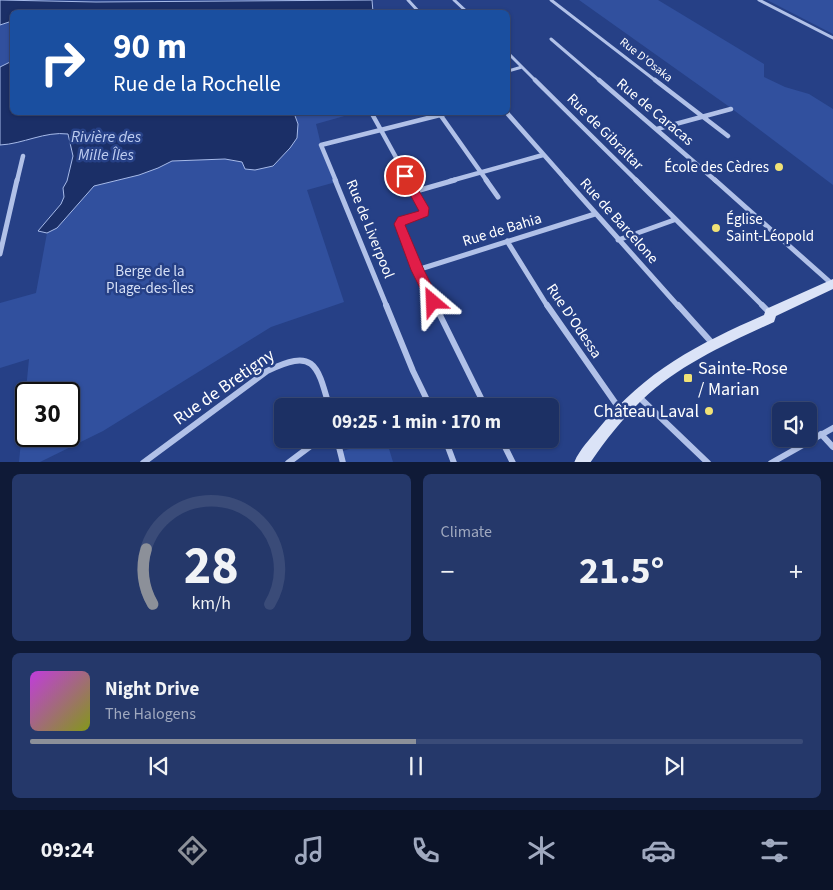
<!DOCTYPE html>
<html lang="en">
<head>
<meta charset="utf-8">
<style>
	:root { --surface:#1c3064; --page:#25386a; --text:#f1f3f6; --muted:#a0a9bf; --line:#3a4b78; --accent:#8c9099 }
	body { margin:0; font-family:"Source Sans 3",sans-serif; background:var(--page); color:var(--text); height:100vh; display:flex; flex-direction:column; font-size:19px; white-space:nowrap }
	* { box-sizing:border-box; margin:0 }
	p { font-size:16px; color:var(--muted) }
	.icon { flex:none; width:28px; height:28px; fill:none; stroke:currentColor; stroke-width:2; stroke-linecap:round; stroke-linejoin:round }
	.map { position:relative; height:462px; overflow:hidden }
	.panel { display:flex; flex-direction:column; gap:12px; padding:12px; background:#0f1a37; flex:1 }
	.panel>* { flex:none }
	.guide { position:absolute; left:10px; top:10px; width:500px; height:105px; border-radius:8px; box-shadow:0 1px 4px #0004,0 0 0 1px var(--line); background:#1a4fa0; color:#fff; overflow:hidden }
	.fabs { position:absolute; left:772px; top:402px; display:grid; gap:10px }
	.fabs a { display:grid; place-items:center; width:45px; height:45px; border-radius:8px; background:var(--surface); box-shadow:0 1px 4px #0004,0 0 0 1px var(--line); font-size:25px }
	.speed { position:absolute; left:15px; top:382px; display:flex; gap:10px; font-size:25px; font-weight:700; text-align:center }
	.speed>* { display:grid; place-content:center; width:65px; height:65px; border-radius:50%; background:var(--surface); box-shadow:0 1px 4px #0004,0 0 0 1px var(--line); line-height:1 }
	.speed .limit { border:2px solid #111; border-radius:8px; background:#fff; color:#111 }
	.pin { position:absolute; display:grid; place-items:center; width:42px; height:42px; color:#fff; margin:-21px; border:2px solid #fff; border-radius:50%; box-shadow:0 1px 5px #0007 }
	.me { position:absolute; width:55px; margin:-28px; rotate:334deg; stroke-linejoin:round; filter:drop-shadow(0 0 4px #0008) }
	.turn { display:flex; align-items:center; gap:18px; height:105px; padding:0 20px; font-size:22px }
	.turn .icon { width:65px; height:65px; stroke-width:2.5 }
	.turn b { display:block; font-size:35px; line-height:42px }
	.big { font-size:38px; font-weight:700; line-height:1.1 }
	.panel .tile { flex:1; display:flex; flex-direction:column; justify-content:center; gap:8px; min-width:0; padding:0 18px; border-radius:8px; background:var(--page) }
	.panel .dial { align-items:center; gap:0 }
	.dial svg { height:130px; overflow:visible; fill:none; stroke:var(--line); stroke-width:7; stroke-linecap:round; text-anchor:middle }
	.dial text { fill:var(--text); stroke:none }
	.song { display:flex; align-items:center; gap:15px }
	.cover { width:60px; height:60px; border-radius:8px; background:linear-gradient(135deg,hsl(290 70% 55%),hsl(70 70% 35%)) }
	.played { height:5px; border-radius:2px; background:linear-gradient(90deg,var(--accent) 50%,var(--line) 50%) }
	.keys { display:flex; justify-content:space-around; direction:ltr }
	.heat { display:flex; justify-content:space-between; align-items:center; font-size:28px; direction:ltr }
	.panel .tiles { flex:1; display:grid; gap:12px; grid-template-columns:1fr 1fr }
	.tile:last-child { grid-column:span 2 }
	.trip { position:absolute; left:274px; top:398px; width:285px; height:50px; border-radius:8px; background:var(--surface); box-shadow:0 1px 4px #0004,0 0 0 1px var(--line); font-weight:700; line-height:50px; text-align:center }
	.tab-bar { display:flex; height:80px; justify-content:space-around; align-items:center; background:#0b1328; color:var(--muted) }
	.tab-bar .icon { width:35px; height:35px }
	.tab-bar .active { color:var(--accent) }
	.tab-bar b { font-size:22px; color:var(--text) }
	.map>svg:first-child { display:block }
	.green { fill:#31509e; fill-rule:evenodd }
	.water { fill:#1b2f67; stroke:#a6bae9 }
	.lines { fill:none; stroke-linecap:round; stroke-linejoin:round }
	.street-far3 { stroke:#b1c1e8; stroke-width:3 }
	.street-far2 { stroke:#b1c1e8; stroke-width:4.5 }
	.street-far1 { stroke:#b1c1e8; stroke-width:5 }
	.street { stroke:#b1c1e8; stroke-width:6 }
	.secondary { fill:#dbe3f7; fill-rule:evenodd }
	.route { fill:#e11d48; stroke:#92132f }
	.poi-dot { fill:#f1e276; stroke:#264086; stroke-width:2 }
	.labels { text-anchor:middle; dominant-baseline:central; stroke-width:5; stroke-linejoin:round; paint-order:stroke }
	.far-street-label { font-size:12px; fill:#fff; stroke:#264086 }
	.street-label { font-size:15px; fill:#fff; stroke:#264086 }
	.poi-label { font-size:15px; fill:#fff; stroke:#264086; text-anchor:end }
	.park-label { font-size:15px; fill:#d5dff6; stroke:#264086 }
	.water-label { font-size:16px; font-style:italic; fill:#bdccf0; stroke:#264086 }
	.near-poi-label { font-size:18px; fill:#fff; stroke:#264086; text-anchor:start }
	.near-street-label { font-size:18px; fill:#fff; stroke:#264086 }
</style>
</head>
<body>
<div class="map">
<svg width="833" height="463" viewBox="0 0 833 463">
	<rect width="100%" height="100%" fill="#264086"/>
	<path class="green" d="M579,0H658L764,64V77L785,87L809,94L833,109V185L731,108Z
		M767,0H833V34Z
		M12,21V61L0,67V25Z
		M294,113H355L316,124L321,145L336,182L307,190L344,302L271,327L103,431L40,462H19L29,359L0,368V303L36,293L47,233L57,228L94,186L139,175L158,168L171,161L225,159L242,162L298,124ZM26,394H69V436H26Z
		M379,439H386L393,462H343L340,452Z"/>
	<path class="water" d="M0,0L96,2L372,0L373,12H12V21L0,25Z
		M12,61V112L294,113L298,124L297,138L290,148L273,166L255,170L245,169L242,162L225,159L172,161L158,168L139,175L94,186L57,228L47,233L38,231L61,204L64,197L63,188L67,181L73,156L68,134C45,131 23,144 0,145V67Z"/>
	<g class="lines">
		<path class="street-far3" d="M408,0L419,12
			M454,0L467,12
			M551,0L656,81
			M759,0L833,38
			M551,39L600,81
			M508,53L536,81
			M508,71L522,67"/>
		<path class="street-far2" d="M535,80L637,181
			M599,80L716,181
			M655,80L728,136
			M371,112L409,181
			M506,112L567,181
			M439,113L487,181
			M657,129L731,109
			M17,181L23,156
			M336,181L321,145L452,112
			M450,181L543,155"/>
		<path class="street-far1" d="M335,180L387,307
			M409,180L424,208V213L402,220L399,225L417,270L435,307
			M486,180L498,197
			M566,180L679,307
			M636,180L764,307
			M715,180L832,284
			M413,192L455,180
			M618,240L674,220
			M507,241L548,307
			M0,254L17,180
			M417,270L595,214"/>
		<path class="street" d="M386,305L413,371L430,406
			M435,305L485,406
			M547,305L621,411
			M678,305L713,344
			M762,305L770,313
			M638,396L708,463
			M821,434L833,447
			M337,439L343,463
			M445,439L454,463
			M501,439L513,463
			M143,463L267,371C313,349 317,362 329,406
			M288,463L320,439
			M771,463L833,428"/>
		<path class="secondary" d="M833,279V289L776,316L774,322C728,343 679,365 642,400C622,419 605,441 590,463H574C579,450 590,439 599,428C645,371 698,344 764,315L766,309Z"/>
	</g>
	<path class="route" d="M405,172L409,174L429,208L428,216L405,225L424,270L440,302L438,306L433,307L429,306L411,270L394,224L398,217L419,211L400,176Z"/>
	<g class="poi-dot">
		<circle cx="779" cy="167" r="5"/>
		<circle cx="716" cy="228" r="5"/>
		<rect x="683" y="373" width="10" height="10" rx="2.5"/>
		<circle cx="709" cy="411" r="5"/>
	</g>
	<g class="labels">
		<g class="far-street-label">
			<text transform="translate(646 60) rotate(38)">Rue D'Osaka</text>
		</g>
		<g class="street-label">
			<text transform="translate(655 112) rotate(40)">Rue de Caracas</text>
			<text transform="translate(605 132) rotate(45)">Rue de Gibraltar</text>
			<text transform="translate(619 221) rotate(48)">Rue de Barcelone</text>
			<text transform="translate(370 229) rotate(68)">Rue de Liverpool</text>
			<text transform="translate(502 230) rotate(-17)">Rue de Bahia</text>
			<text transform="translate(574 321) rotate(56)">Rue D'Odessa</text>
		</g>
		<g class="poi-label">
			<text x="769" y="167">École des Cèdres</text>
			<text x="726" y="219" text-anchor="start">Église<tspan x="726" dy="17">Saint-Léopold</tspan></text>
		</g>
		<g class="park-label">
			<text x="150" y="271">Berge de la<tspan x="150" dy="17">Plage-des-Îles</tspan></text>
		</g>
		<g class="water-label">
			<text x="106" y="137">Rivière des<tspan x="106" dy="18">Mille Îles</tspan></text>
		</g>
		<g class="near-poi-label">
			<text x="698" y="368">Sainte-Rose<tspan x="698" dy="21">/ Marian</tspan></text>
			<text x="699" y="411" text-anchor="end">Château Laval</text>
		</g>
		<g class="near-street-label">
			<text transform="translate(224 387) rotate(-35)">Rue de Bretigny</text>
		</g>
	</g>
</svg>
<div class="fabs">
<a><svg class="icon" aria-label="sound" viewBox="0 0 24 24"><path d="M4 9h4l5-4v14l-5-4H4zM17 9q2 3 0 6"/></svg></a>
</div>
<div class="speed"><div class="limit">30</div></div>
<div class="pin" style="left:405px;top:176px;background:#d93025"><svg class="icon" aria-label="arrive" viewBox="0 0 24 24"><path d="M6 21V4h12l-3 4 3 4H6"/></svg></div>
<svg class="me" style="left:433px;top:302px" viewBox="-20 -20 40 40"><path d="M0-17L14 15 0 8-14 15z" fill="#e11d48" stroke="#fff" stroke-width="4"/></svg>
<div class="trip">09:25 · 1 min · 170 m</div>
<div class="guide">
<div class="turn"><svg class="icon" aria-label="right" viewBox="0 0 24 24"><path d="M7 20v-9h11M14 6l5 5-5 5"/></svg><div><b>90 m</b>Rue de la Rochelle</div></div>
</div>
</div>
<section class="panel">
<div class="tiles">
<div class="tile dial"><svg viewBox="0 0 100 80">
<path d="M14 69A42 42 0 1 1 86 69"/>
<path d="M14 69A42 42 0 0 1 10 35" stroke="#8c9099"/>
<text x="50" y="56" font-size="32" font-weight="700">28</text>
<text x="50" y="72" font-size="11">km/h</text>
</svg></div>
<div class="tile"><p>Climate</p>
<div class="heat"><a>−</a><b class="big">21.5°</b><a>+</a></div>
</div>
<div class="tile">
<div class="song"><i class="cover"></i><div><b>Night Drive</b><p>The Halogens</p></div></div>
<div class="played"></div>
<div class="keys"><svg class="icon" aria-label="previous" viewBox="0 0 24 24"><path d="M18 5L8 12l10 7zM5 5v14"/></svg><svg class="icon" aria-label="pause" viewBox="0 0 24 24"><path d="M8 5v14M16 5v14"/></svg><svg class="icon" aria-label="next" viewBox="0 0 24 24"><path d="M6 5l10 7-10 7zM19 5v14"/></svg></div>
</div>
</div>
</section>
<nav class="tab-bar">
<b>09:24</b>
<svg class="icon active" aria-label="directions" viewBox="0 0 24 24"><path d="M12 3l9 9-9 9-9-9zM9 14v-3h6M13 9l2 2-2 2"/></svg>
<svg class="icon" aria-label="music" viewBox="0 0 24 24"><path d="M9 18V5l10-2v13"/><circle cx="6" cy="18" r="3"/><circle cx="16" cy="16" r="3"/></svg>
<svg class="icon" aria-label="phone" viewBox="0 0 24 24"><path d="M5 4h4l2 5-3 2q2 4 5 5l2-3 5 2v4C11 20 4 13 5 4z"/></svg>
<svg class="icon" aria-label="climate" viewBox="0 0 24 24"><path d="M12 3v18M4 7l16 10M4 17L20 7"/></svg>
<svg class="icon" aria-label="car" viewBox="0 0 24 24"><path d="M5 17H2v-5l4-1 3-4h7l3 4 3 1v5h-3M9 17h6M6 11h13"/><circle cx="7" cy="17" r="2"/><circle cx="17" cy="17" r="2"/></svg>
<svg class="icon" aria-label="filters" viewBox="0 0 24 24"><path d="M4 7h16M4 17h16"/><circle cx="9" cy="7" r="2"/><circle cx="15" cy="17" r="2"/></svg>
</nav>
</body>
</html>
